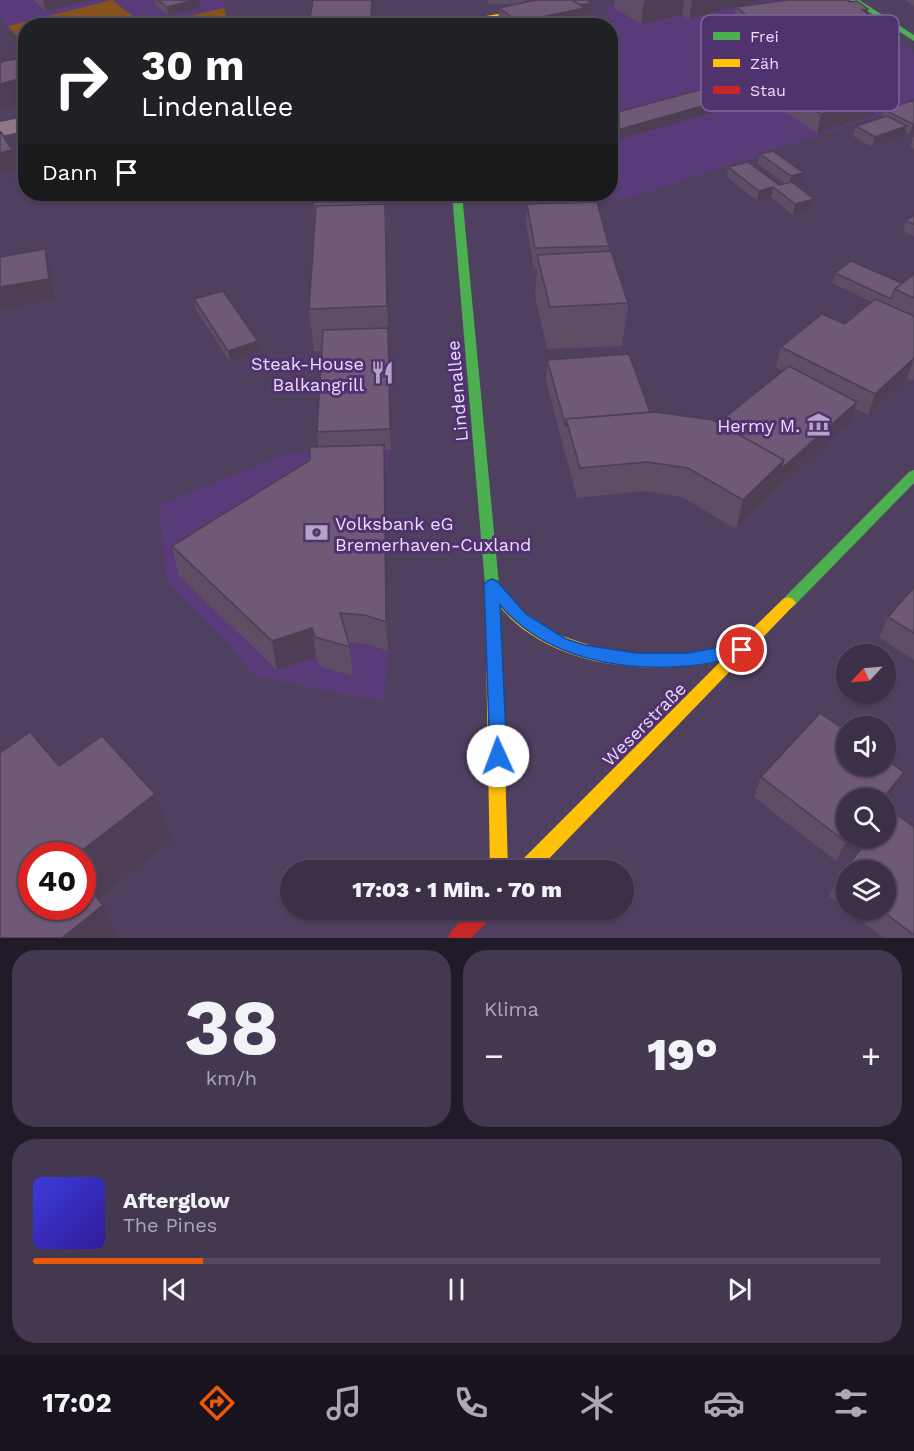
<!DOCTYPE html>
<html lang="de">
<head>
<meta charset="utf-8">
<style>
	:root { --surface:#3c3048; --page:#43384f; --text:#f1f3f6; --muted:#aca9b4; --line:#554b60; --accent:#ea580c }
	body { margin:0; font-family:"Work Sans",sans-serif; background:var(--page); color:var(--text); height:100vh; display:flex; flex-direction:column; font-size:22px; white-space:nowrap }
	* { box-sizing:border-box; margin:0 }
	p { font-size:20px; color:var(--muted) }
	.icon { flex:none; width:33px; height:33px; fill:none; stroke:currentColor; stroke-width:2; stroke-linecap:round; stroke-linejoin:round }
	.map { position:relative; height:938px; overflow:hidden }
	.drawer { display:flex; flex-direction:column; gap:12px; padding:12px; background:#211a28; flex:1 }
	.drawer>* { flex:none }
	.banner { position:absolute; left:18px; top:18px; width:600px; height:183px; border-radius:24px; box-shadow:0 2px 4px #0004,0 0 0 2px var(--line); background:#202124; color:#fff; overflow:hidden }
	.needle { width:39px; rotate:244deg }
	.buttons { position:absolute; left:836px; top:644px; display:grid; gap:12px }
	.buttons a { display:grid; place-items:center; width:60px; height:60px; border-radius:50%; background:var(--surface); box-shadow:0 2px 4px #0004,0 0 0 2px var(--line); font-size:30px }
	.speed { position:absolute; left:18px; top:842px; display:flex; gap:12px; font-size:30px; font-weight:700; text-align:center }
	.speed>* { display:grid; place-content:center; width:78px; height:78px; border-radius:50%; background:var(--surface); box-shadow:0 2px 4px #0004,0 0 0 2px var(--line); line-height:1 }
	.speed .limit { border:9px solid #d22; background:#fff; color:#111 }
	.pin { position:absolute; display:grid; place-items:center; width:51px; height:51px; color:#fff; margin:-26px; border:3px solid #fff; border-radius:50%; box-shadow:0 2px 6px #0007 }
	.me { position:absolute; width:66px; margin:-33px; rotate:358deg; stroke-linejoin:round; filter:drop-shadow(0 0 4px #0008) }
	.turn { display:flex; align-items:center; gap:21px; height:126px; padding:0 24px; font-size:27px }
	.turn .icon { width:78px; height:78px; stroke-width:2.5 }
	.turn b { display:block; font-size:42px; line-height:51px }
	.then { display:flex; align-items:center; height:57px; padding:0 24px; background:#0003; gap:12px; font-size:22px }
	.big { font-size:45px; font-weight:800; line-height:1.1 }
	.drawer .tile { flex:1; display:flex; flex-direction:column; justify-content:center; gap:9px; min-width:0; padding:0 21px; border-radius:24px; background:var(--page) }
	.drawer .dial { align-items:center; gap:0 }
	.dial b { font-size:78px; line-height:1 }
	.song { display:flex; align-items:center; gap:18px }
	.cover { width:72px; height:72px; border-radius:9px; background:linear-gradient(135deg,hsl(240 70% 55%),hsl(250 70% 35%)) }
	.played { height:6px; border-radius:3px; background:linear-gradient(90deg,var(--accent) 20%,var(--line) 20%) }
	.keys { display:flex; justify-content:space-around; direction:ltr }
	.heat { display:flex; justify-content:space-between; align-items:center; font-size:33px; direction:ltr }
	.drawer .tiles { flex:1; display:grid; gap:12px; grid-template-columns:1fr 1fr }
	.tile:last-child { grid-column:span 2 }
	.trip { position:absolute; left:280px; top:860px; width:354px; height:60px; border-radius:30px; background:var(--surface); box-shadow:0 2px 4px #0004,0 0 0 2px var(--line); font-weight:800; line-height:60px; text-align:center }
	.tabs { display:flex; height:96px; justify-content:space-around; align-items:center; background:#18131d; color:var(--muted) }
	.tabs .icon { width:42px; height:42px }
	.tabs .active { color:var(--accent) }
	.tabs b { font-size:27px; color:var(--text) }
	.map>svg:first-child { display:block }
	.built { fill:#593b79 }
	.green { fill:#86531d }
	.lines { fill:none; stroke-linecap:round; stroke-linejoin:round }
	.street { fill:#8d7784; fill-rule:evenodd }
	.fast { fill:#4caf50; fill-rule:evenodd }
	.slow { fill:#ffc107; fill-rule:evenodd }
	.jam { fill:#c62828; fill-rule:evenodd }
	.wall { fill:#5f4d66 }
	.shaded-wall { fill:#4d3e53 }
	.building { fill:#6e5977; stroke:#4d3e53; stroke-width:1.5 }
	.route { fill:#1a73e8; stroke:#114b97; stroke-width:1.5 }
	.labels { text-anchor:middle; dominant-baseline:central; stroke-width:6; stroke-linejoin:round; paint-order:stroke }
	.poi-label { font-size:18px; fill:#eadbff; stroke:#4f326e; text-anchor:end }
	.street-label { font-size:18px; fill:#eadbff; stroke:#4f326e }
	.key { fill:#4f326e; stroke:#7e659a; stroke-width:1.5 }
	.key-label { font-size:16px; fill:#eadbff }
</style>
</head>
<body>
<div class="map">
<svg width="914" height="938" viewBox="0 0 914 938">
	<rect width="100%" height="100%" fill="#504060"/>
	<path class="built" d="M0,0H223L228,25L26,26L25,46L0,17Z
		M636,0H839L914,52V104L627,199H511V194H610V41L618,37L606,7Z
		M391,450L386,475L388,651L384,702L255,676L234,651L167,582L159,505L286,454Z"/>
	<path class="green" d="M112,0L144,25L26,26L25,46L8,26Z
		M224,8L228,25H151Z"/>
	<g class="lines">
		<path class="street" d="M26,117V131L0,136V122Z"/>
		<path class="fast" d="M850,0H859L914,35V41Z
			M452,194H462L499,585L502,653L500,658L494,659L488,658L486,653L485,585Z
			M914,470V483L793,607L788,609L783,607L780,603L783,599L909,472Z"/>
		<path class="slow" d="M556,0H569C553,9 453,30 438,24L504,13Z
			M492,579L497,581L523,612L545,628L565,637L601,649L644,654H688L737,644L783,599L788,597L793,599L796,603L538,870H516L518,864L721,661C641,678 528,665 485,585L487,581Z
			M494,647L500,648L502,653L508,870H490L486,653L488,648Z"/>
		<path class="jam" d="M473,909H496L493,916L471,938H448L451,931Z"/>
	</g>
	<path class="wall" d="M33,0H92L46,11Z
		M154,0H199L200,8L168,16L155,5Z
		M373,0L372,26H311L310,18Z
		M487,0H524V2L592,3L591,12L584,13L583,25L499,26L498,25L499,8L518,4H488Z
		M615,0H765L689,19L682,15L641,24L614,8Z
		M906,0H914V6L905,0Z
		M850,2L867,13L870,35L767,51L733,24L736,7Z
		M738,66L817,76L875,115L817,133L764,98L760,99L735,84Z
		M914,100V133L910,134L905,131L904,136L872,147L853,136L856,126L882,117L884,110Z
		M913,137H914V149L910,147Z
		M760,154L804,173L801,183L795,184L814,199L812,209L793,215L771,197L757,201L727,177L728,167L779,185L785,184L758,164Z
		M213,194H268L221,206Z
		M315,194H386L391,450H384L386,475L388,651L368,644L349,643L353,676L319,666L316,657L277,670L179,576L172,546L310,460L319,447L317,432L321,351H314L309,309L315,224L313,208Z
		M527,204L609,246L608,252L628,303L622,346L547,349L535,296L537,268H534L526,223Z
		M914,215V236L903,231L906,221Z
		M835,273L902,283L914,274V379L912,381L907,378L868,415L855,408L850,423L775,490L736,529L682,497L643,491L577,498L546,381L547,360L650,412L718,423L783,371L776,367L781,347L845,324L872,302L832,283Z
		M194,299L258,341L260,352L230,362L196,310Z
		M914,587V660L879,637L888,617Z
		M761,777L894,792L836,861L754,797Z
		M891,811L914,827V938H883L846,909H885V870H846V909L829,896L839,877L870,837H885V818Z"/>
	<path class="shaded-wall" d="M43,0H92L46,11Z
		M195,0H199L200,8L168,16L167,7Z
		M372,0H373L372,26H371V17Z
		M648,0H684L682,15L641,24L644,1Z
		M692,0H765L689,19Z
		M592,3L591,12L584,13L583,25L519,26V22L571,7Z
		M868,9L866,19L874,18L870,35L767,51L770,33Z
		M820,65L816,83L805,69Z
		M26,76V105L0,111V84Z
		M768,80L764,98L760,99L764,81Z
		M738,96L736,106L610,142V132Z
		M880,97L875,115L817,133L821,114Z
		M913,124H914V133L910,134Z
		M907,126L904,136L872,147L875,137Z
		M12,150L17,169L0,174V153Z
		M804,173L801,183L789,186L791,176Z
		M773,187L771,197L757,201L759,191Z
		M219,194H268L221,206Z
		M385,194H386V225L385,206Z
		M814,199L812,209L793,215L795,204Z
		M385,204L387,245L391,450L390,429Z
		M45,249L51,269L55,299L0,309V287Z
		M258,341L260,352L230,362L228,351Z
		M914,358L907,378L868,415L875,394Z
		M857,402L850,423L775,490L736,529L743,500L784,460Z
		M384,445L386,475L388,651L386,622Z
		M312,628L316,657L277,670L272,641Z
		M904,772L894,792L885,803V798H883Z
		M155,794L172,840L90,905L82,891V855H76Z
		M850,837H857L836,861L846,842Z
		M103,905L119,938H62Z"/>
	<path class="building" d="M158,0H195L167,7Z
		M313,0H372L371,17L310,18Z
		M536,0H572L584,8L519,22L499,8Z
		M572,0H587L592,3L580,5Z
		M788,0H847L850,2L857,1L868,9L862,10L874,18L770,33L736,7Z
		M794,51L820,65L805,69L835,86L852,81L880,97L821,114L768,80L764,81L738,66Z
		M26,57V76L22,77L23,78L0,84V62Z
		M718,85L738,96L610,132V114Z
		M914,100V124H913L884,110Z
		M887,116L907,126L875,137L856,126Z
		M0,132H1L12,150L0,153Z
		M773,151L804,173L791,176L760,154Z
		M748,162L779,185L792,182L814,199L795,204L773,187L759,191L728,167Z
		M315,194H385V206V204L316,206V208H313Z
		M597,202L609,246L535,248L527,204Z
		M385,204L387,306L309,309L316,206Z
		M914,215V224L906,221Z
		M45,249L49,279L0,287V257Z
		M611,251L628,303L550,307L537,255Z
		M851,261L902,283L895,289L891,299L835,273Z
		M914,274V298L895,289Z
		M223,291L258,341L228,351L194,299Z
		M875,299L914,316V358L875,394L781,347L822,314L845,324Z
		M388,328L390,429L317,432L323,330Z
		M629,354L650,412L566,419V427L547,360Z
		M789,366L857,402L781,469L784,460L718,423Z
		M655,412L713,420L784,460L743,500L688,468L647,462L580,468L566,419Z
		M384,445L386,622L365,615L340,613L350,647L315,637L312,628L272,641L172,546L310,460V447Z
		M914,587V633L888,617Z
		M820,713L846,731V765H885V759L904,772L883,798H846V837H850L846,842L761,777Z
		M30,732L59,766L102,736L155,794L76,855H32V906H82V880L103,905L62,938H0V753Z
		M891,811L914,827V935L880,909H885V870H846V883L839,877L870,837H885V818Z"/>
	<path class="route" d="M492,579L497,581L526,614L566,639L585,645L636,653H688L742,643L748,645L750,650L748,655L742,656C724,660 706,665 687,666C621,672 545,658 500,605L507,756L504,761L498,763L492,761L490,756L484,585L487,581Z"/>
	<defs>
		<symbol id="restaurant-bare" viewBox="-9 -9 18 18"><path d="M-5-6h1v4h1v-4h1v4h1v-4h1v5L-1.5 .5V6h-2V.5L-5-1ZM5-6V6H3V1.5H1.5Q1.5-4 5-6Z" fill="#b4a5c7" stroke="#4f326e" stroke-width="2.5" paint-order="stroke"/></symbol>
		<symbol id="museum-bare" viewBox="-9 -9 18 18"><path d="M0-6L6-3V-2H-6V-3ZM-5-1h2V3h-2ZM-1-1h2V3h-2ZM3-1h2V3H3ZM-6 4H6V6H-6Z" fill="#b4a5c7" stroke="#4f326e" stroke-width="2.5" paint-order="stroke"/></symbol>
		<symbol id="bank-bare" viewBox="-9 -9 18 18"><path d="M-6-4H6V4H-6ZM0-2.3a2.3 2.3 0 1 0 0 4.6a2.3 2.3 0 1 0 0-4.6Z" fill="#b4a5c7" stroke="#4f326e" stroke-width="2.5" paint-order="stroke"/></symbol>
	</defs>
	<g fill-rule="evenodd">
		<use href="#restaurant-bare" x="366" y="356" width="33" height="33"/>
		<use href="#museum-bare" x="802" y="408" width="33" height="33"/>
		<use href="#bank-bare" x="300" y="516" width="33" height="33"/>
	</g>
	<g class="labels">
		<g class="poi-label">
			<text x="364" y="363">Steak-House<tspan x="364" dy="21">Balkangrill</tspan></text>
			<text x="800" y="425">Hermy M.</text>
			<text x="335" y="523" text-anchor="start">Volksbank eG<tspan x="335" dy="21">Bremerhaven-Cuxland</tspan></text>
		</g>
		<g class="street-label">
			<text transform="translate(457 391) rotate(-95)">Lindenallee</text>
			<text transform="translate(644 724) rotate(-45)">Weserstraße</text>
		</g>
	</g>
	<rect x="701" y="15" width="198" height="96" rx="9" class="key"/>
	<rect x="713" y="32" width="27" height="8" fill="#4caf50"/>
	<rect x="713" y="59" width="27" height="8" fill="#ffc107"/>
	<rect x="713" y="86" width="27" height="8" fill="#c62828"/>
	<g class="key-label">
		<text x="750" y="42">Frei</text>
		<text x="750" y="69">Zäh</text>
		<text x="750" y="96">Stau</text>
	</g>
</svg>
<div class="buttons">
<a><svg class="needle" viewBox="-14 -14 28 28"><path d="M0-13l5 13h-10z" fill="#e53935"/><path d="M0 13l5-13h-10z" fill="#aca9b4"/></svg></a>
<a><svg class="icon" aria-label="sound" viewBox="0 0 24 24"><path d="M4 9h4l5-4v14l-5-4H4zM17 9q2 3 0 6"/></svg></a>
<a><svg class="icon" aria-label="search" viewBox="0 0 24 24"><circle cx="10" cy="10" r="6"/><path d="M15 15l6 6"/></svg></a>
<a><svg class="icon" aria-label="layers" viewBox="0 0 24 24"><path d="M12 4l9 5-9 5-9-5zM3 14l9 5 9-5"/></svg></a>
</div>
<div class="speed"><div class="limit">40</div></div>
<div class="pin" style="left:742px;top:650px;background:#d93025"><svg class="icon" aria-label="arrive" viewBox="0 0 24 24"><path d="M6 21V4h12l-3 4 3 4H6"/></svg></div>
<svg class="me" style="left:498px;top:756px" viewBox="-20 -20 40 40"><circle r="19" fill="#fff"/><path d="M0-13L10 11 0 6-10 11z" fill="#1a73e8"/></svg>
<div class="trip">17:03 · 1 Min. · 70 m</div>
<div class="banner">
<div class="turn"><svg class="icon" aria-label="right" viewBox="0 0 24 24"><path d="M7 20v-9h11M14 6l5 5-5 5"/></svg><div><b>30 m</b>Lindenallee</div></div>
<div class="then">Dann<svg class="icon" aria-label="arrive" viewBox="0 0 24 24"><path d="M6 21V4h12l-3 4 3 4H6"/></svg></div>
</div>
</div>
<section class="drawer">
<div class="tiles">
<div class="tile dial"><b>38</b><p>km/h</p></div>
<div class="tile"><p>Klima</p>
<div class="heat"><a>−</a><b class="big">19°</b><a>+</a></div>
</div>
<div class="tile">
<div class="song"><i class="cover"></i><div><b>Afterglow</b><p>The Pines</p></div></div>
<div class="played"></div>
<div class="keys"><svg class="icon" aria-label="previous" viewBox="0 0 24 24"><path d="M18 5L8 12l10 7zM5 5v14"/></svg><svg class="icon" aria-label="pause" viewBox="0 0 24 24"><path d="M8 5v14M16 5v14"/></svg><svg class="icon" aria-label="next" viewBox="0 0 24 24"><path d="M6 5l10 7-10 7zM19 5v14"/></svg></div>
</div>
</div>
</section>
<nav class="tabs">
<b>17:02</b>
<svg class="icon active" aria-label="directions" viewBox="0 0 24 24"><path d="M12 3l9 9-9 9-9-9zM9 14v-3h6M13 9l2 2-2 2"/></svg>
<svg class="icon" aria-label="music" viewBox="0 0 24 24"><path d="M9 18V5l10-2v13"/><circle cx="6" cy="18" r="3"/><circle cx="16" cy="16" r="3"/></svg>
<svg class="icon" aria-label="phone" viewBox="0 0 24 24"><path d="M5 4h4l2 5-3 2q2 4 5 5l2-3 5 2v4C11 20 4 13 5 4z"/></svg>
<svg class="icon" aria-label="climate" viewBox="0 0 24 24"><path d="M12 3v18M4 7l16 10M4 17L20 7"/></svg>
<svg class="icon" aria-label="car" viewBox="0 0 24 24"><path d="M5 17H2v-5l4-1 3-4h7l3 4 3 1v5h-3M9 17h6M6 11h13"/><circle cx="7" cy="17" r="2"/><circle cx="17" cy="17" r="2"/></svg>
<svg class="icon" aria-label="filters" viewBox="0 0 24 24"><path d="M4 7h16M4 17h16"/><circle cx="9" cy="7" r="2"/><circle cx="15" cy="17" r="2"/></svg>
</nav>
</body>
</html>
